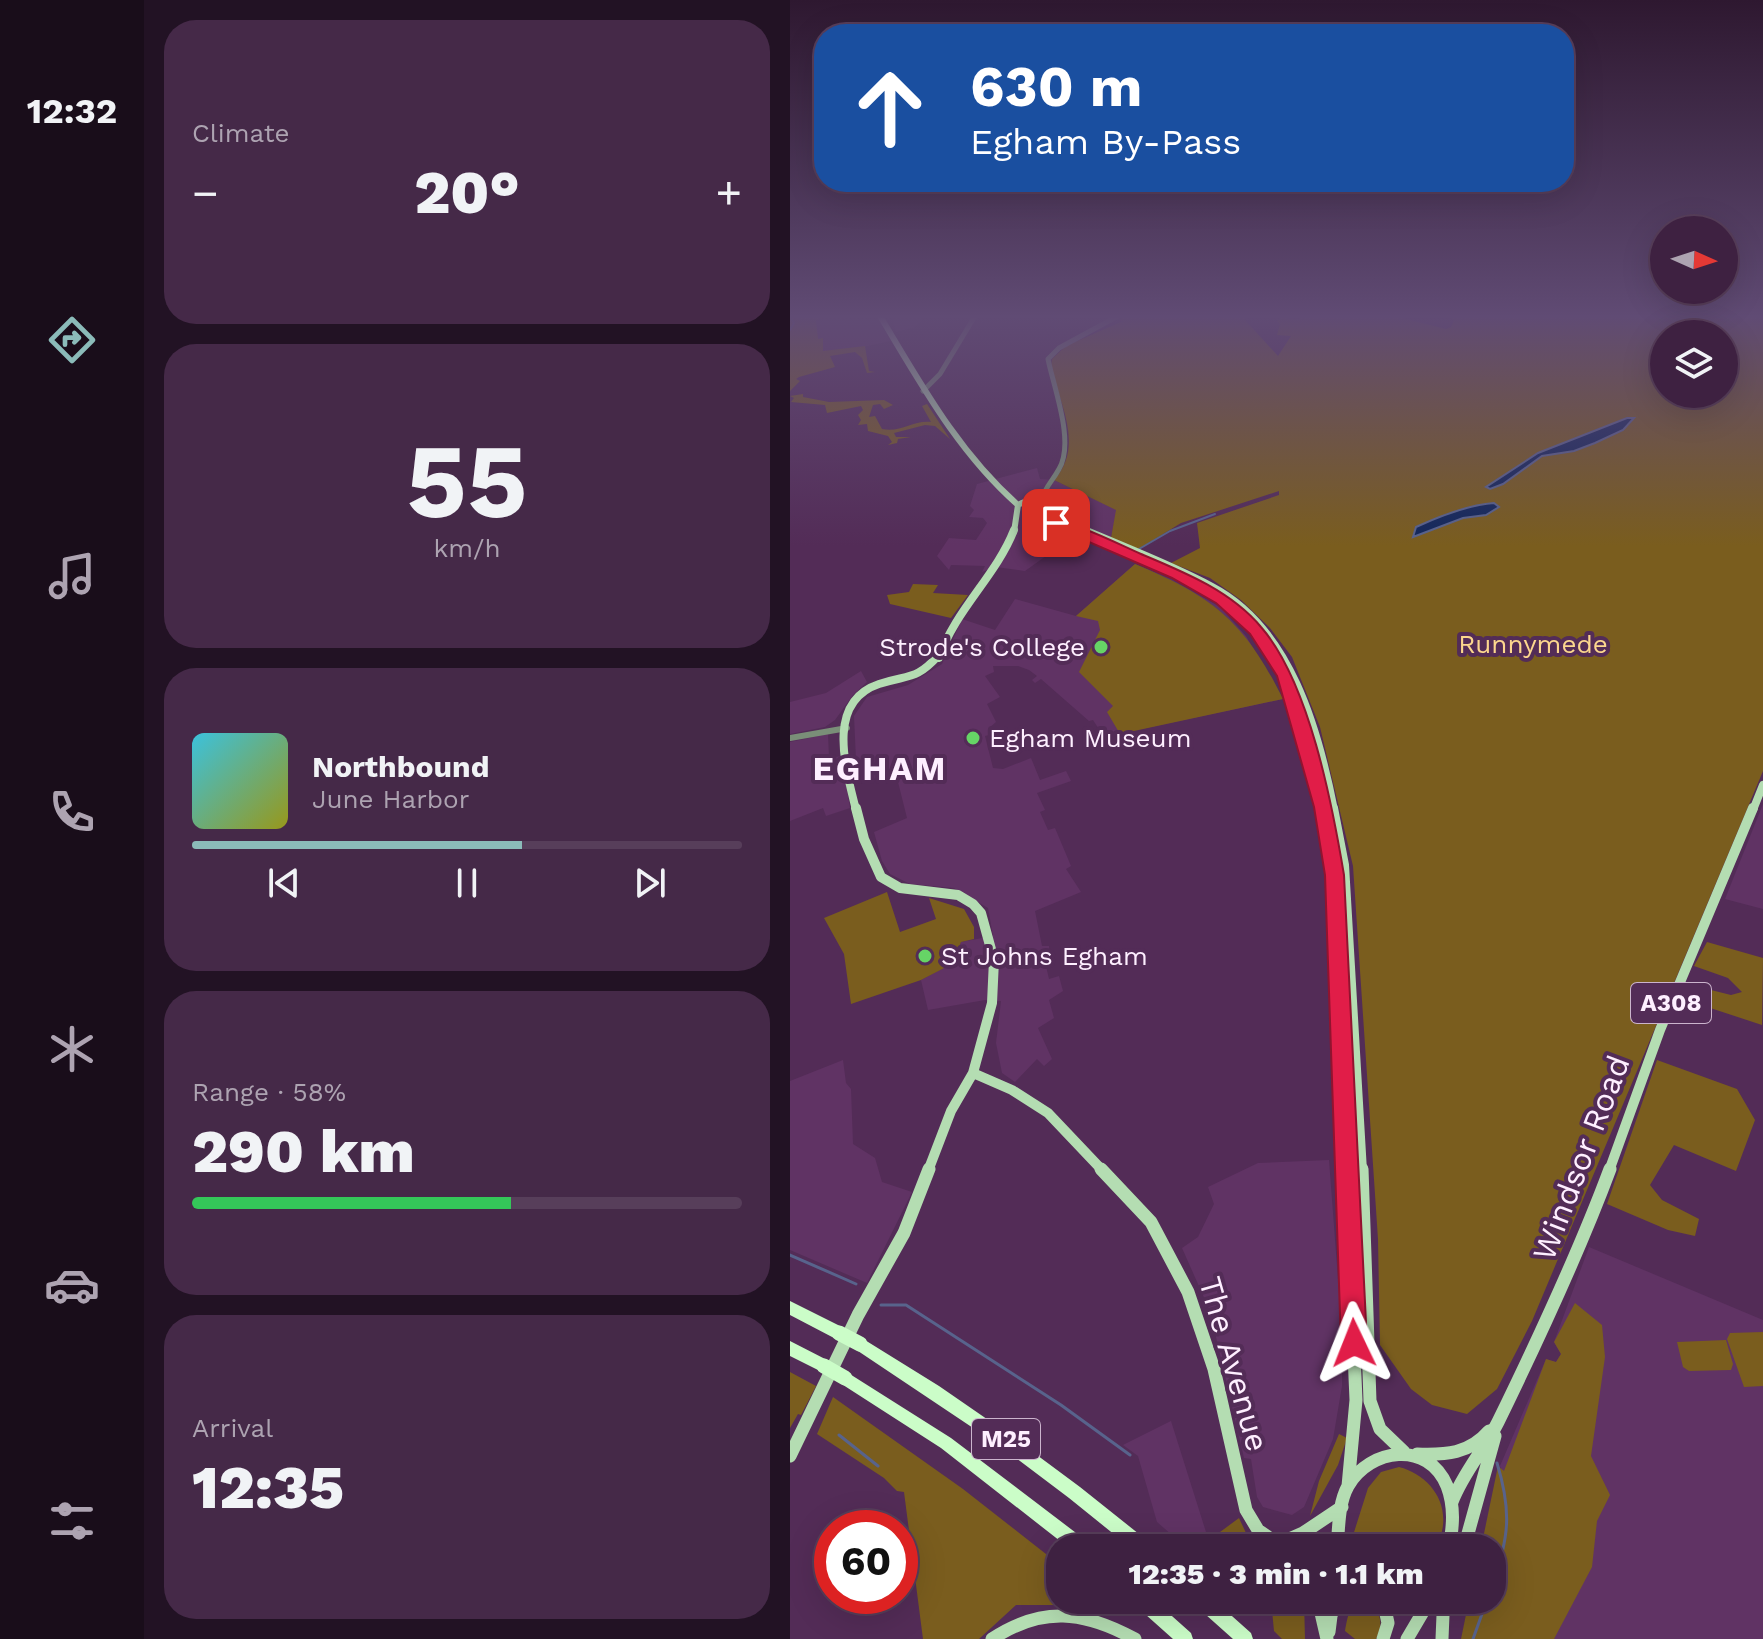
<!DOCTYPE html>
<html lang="en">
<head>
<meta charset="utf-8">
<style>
	:root { --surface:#3e2141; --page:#452948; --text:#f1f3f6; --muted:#ada3b1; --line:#573e5a; --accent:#8bbbb9 }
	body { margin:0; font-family:"Work Sans",sans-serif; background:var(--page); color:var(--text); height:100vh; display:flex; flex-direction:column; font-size:30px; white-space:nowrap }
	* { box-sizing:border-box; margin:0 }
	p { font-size:26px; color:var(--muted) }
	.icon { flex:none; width:44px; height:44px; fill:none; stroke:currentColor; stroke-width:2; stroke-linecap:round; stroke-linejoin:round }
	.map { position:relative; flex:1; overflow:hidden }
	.drawer { display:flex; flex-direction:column; gap:20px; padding:20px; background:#221224; width:646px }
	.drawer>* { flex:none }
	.guide { position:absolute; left:24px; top:24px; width:760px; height:168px; border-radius:32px; box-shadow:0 8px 32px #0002,0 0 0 2px var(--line); background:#1a4fa0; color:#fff; overflow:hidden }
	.needle { width:52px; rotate:93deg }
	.fabs { position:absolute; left:860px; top:216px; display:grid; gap:16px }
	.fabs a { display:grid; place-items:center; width:88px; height:88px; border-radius:50%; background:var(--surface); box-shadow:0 8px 32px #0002,0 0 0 2px var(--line); font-size:40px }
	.speed { position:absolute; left:24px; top:1510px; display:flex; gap:16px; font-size:40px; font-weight:700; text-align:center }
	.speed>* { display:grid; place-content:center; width:104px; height:104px; border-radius:50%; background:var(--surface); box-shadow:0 8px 32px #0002,0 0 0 2px var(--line); line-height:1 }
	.speed .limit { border:12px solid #d22; background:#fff; color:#111 }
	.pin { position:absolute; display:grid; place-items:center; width:68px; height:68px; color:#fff; margin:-34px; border-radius:16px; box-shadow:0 4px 12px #0006 }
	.me { position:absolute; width:88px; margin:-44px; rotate:358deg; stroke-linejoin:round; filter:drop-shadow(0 0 6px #0008) }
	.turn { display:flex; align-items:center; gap:28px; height:168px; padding:0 24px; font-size:36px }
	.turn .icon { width:104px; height:104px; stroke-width:2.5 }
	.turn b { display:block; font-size:56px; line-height:68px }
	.big { font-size:60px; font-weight:800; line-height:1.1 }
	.drawer .widget { flex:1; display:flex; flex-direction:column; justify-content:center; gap:12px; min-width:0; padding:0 28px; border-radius:32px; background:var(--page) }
	.drawer .dial { align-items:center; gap:0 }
	.dial b { font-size:104px; line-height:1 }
	.song { display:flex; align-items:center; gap:24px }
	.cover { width:96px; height:96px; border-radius:12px; background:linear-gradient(135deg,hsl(190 70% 55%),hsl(60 70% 35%)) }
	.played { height:8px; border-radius:4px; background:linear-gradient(90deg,var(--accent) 60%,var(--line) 60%) }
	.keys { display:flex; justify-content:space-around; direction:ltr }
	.heat { display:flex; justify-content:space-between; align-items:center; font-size:44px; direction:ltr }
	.charge { height:12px; border-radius:6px; background:linear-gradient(90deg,#34c759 58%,var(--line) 0) }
	.trip { position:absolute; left:256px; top:1534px; width:460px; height:80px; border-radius:32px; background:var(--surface); box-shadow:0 8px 32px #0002,0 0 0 2px var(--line); font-weight:800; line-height:80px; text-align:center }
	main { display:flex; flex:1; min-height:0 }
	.menu { display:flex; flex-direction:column; width:144px; justify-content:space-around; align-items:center; background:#190d1a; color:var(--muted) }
	.menu .icon { width:56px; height:56px }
	.menu .current { color:var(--accent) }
	.menu b { font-size:36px; color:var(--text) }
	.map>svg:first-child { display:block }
	.built { fill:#603364 }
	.green { fill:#7a5d1e; fill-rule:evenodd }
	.water { fill:#11275a; stroke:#58638c; stroke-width:2 }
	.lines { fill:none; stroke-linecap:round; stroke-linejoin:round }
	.stream-far1 { stroke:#58638c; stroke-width:2 }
	.stream { stroke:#58638c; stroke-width:3 }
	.minor-far1 { stroke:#7a8e78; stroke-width:5 }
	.minor { stroke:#7a8e78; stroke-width:6 }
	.major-far3 { stroke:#b4ddb2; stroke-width:6 }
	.major-far2 { stroke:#b4ddb2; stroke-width:8 }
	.major-far1 { stroke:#b4ddb2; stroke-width:10 }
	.major { stroke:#b4ddb2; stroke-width:13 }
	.highway { fill:#cbfdc8; fill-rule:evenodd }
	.highway-bridge { stroke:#cbfdc8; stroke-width:15 }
	.route { fill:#e11d48; stroke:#92132f; stroke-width:2 }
	.poi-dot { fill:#66d466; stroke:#532c57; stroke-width:3 }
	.labels { text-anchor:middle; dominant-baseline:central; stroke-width:8; stroke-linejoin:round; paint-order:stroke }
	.shield { fill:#532c57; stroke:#cbb4cd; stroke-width:2 }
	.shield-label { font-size:24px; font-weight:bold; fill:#feefff }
	.park-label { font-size:26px; fill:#fcd78e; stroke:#532c57 }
	.poi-label { font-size:26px; fill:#feefff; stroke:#532c57; text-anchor:start }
	.near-street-label { font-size:32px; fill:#feefff; stroke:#532c57 }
	.district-label { font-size:34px; font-weight:bold; letter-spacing:2px; fill:#feefff; stroke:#532c57 }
</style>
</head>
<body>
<main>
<nav class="menu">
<b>12:32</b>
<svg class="icon current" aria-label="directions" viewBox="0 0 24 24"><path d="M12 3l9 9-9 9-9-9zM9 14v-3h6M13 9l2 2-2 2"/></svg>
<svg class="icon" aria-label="music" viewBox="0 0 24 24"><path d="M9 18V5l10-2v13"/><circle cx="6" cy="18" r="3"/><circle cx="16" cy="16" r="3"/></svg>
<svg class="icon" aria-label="phone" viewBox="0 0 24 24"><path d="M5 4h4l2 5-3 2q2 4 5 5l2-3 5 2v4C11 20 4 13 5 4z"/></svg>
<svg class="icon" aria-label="climate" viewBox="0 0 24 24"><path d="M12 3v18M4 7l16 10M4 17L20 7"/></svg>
<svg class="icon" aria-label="car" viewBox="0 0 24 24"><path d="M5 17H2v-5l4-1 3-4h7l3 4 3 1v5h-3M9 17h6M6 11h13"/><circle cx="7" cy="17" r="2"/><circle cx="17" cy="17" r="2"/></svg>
<svg class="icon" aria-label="filters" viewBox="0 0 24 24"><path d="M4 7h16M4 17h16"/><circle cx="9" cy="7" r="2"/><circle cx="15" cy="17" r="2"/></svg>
</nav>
<section class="drawer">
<div class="widget"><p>Climate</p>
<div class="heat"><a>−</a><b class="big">20°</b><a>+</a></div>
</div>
<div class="widget dial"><b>55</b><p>km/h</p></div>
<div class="widget">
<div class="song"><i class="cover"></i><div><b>Northbound</b><p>June Harbor</p></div></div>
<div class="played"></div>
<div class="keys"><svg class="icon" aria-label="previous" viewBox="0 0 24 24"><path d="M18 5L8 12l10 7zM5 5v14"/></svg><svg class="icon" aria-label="pause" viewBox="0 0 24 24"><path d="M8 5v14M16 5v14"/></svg><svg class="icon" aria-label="next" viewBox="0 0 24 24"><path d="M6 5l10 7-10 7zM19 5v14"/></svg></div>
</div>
<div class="widget"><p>Range · 58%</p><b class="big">290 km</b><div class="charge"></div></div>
<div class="widget"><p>Arrival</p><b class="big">12:35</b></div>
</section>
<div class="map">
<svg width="973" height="1639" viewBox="0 0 973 1639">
	<rect width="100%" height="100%" fill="#532c57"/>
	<path class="built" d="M0,316L87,319L137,316L125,327L106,332L102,320L89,321L101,341L35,355L6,379L10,381L0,388Z
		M247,468L250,479L264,480L327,510L321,538L278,519L257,541L243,549L256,556L235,571L206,567L192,572L195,566L161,565L159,570L147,556L159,538L186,540L197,523L193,518L179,517L184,510L180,506L187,484Z
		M345,564L381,579L430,607L456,636L493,699L314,737L303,720L299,721L251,679L245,683L242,680L247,676L239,670L228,666H203L204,672L195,676L210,697L197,704L206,722L199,728V735L195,736L203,768L213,769L241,758L250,780L276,771L281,781L247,793L255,810L250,812L258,830L265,828L281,866L276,869L291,892L245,911L252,946H259L260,964L256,966L259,979L269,976L273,991L259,1000L264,1018L248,1028L262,1059L254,1066L247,1059L225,1082L212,1073L206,1043L211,1001L195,1000L138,1010L131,980L161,964L171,942L203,936L198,908L164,888L120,884L100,874L92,861L84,832L117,818L106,774L67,782L64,716L77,697L118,685L152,664L172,619L205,630L225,599L286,616Z
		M71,671L77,682L63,695L45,720L35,727L0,734V702L36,693Z
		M38,734L39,758L52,756L60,808L36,816L33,808L0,821V742Z
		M973,804V909L935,899Z
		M53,1060L56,1083L61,1089L63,1144L85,1158L92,1182L122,1192L77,1283L0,1250V1081Z
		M539,1160L552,1332V1386L543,1439L514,1507L502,1515L473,1507L467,1497L461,1459L454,1458L420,1311L392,1248L408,1237L424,1204L418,1187L468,1163Z
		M799,1247L973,1320V1639H700L724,1509L710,1466L756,1359L766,1362L771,1354L764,1342Z
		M381,1421L416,1532L425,1548H397L367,1522L348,1456L333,1445Z"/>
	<path class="green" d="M41,316L26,320L28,339L33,338V351L75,346L79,371L85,372L77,373L72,358L65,352L40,356L45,367L9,377L6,379L10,381L0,391V319Z
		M333,316H456L455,320L488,356L501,336L487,335L490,324L487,321L491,317L508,320L513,316H604L656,329L661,327L664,320L658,317L973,316V771L742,1321L707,1389L677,1414L642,1405L621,1389L590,1345L588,1239L563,866L530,727L502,657L480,628L451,600L420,578L381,563L410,548L407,523L489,495V491L391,523L349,549L321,538L326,510L264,480C294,447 271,406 261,368L262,359L276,346L333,321L329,320ZM874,334H934V394H874Z
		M13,394V397L39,402L94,400L103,405L94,409L90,404L83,405L79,417L85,416L92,429C111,433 123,420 141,422L132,406L137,404L160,439L145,426L135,425L104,433L106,437H121L108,439L107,443L98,445L102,442L98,436L78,431L77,424L68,425L71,420L68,415L73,410L71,406L37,413L35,405L1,402L4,398L0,396Z
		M345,564C424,597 455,622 493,699L330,734L317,712L323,706L289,672L310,630L308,621L286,616Z
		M123,584L148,585L143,593L178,595L161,618L100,604L97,595L119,592Z
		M97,892L110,932L146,919L139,898L174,909L184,927V939L171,942L162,964L131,980L61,1004L54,954L34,918Z
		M917,942L973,958L972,1025L896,1000L901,985L941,995L952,992L938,978L904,966Z
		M867,1060L947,1089L965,1120L946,1171L884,1145L860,1185L872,1200L909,1219L905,1236L878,1230L817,1204Z
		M785,1303L812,1325L815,1357L801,1456L820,1495L807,1521L802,1567L764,1639H671L679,1600H702V1548H691L708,1466L714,1471L756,1359L766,1362L771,1354L764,1342Z
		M973,1332V1386L954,1387L937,1339L940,1333Z
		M936,1340L943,1364L941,1370L899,1371L893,1367L887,1342Z
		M0,1372L26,1386L11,1415L8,1414L0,1428Z
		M43,1397L173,1489L270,1565V1600H311L309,1605H226L189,1639H133L114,1492L107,1491L94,1478L27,1434Z
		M549,1434L557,1438L548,1465L520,1516L529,1481Z
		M609,1467C637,1474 659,1500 652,1531C651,1537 645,1542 642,1548H559L578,1488L591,1472Z
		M449,1518L463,1548H425L421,1543L426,1535Z
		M481,1600H514L515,1639H492L484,1631Z
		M576,1601C591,1610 594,1623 586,1639H565L555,1631C558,1615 559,1604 576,1601Z"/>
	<path class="water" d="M837,418H844L833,430L805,443L784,451L752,456L713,484L700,489L696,487L748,453Z
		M704,503L709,507L696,515L673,518L623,537L626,527C650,516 677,505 704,503Z"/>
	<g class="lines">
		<path class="stream-far1" d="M0,330L4,323L1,318
			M349,549L380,531L425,514"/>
		<path class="stream" d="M0,1255L66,1284
			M91,1305H116L271,1405L340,1455
			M49,1435L88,1466
			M702,1586C719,1538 722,1512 707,1463
			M683,1639L697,1600"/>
		<path class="minor-far1" d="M133,391L150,374L185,316
			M251,501C256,485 262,482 269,469C285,442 264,389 258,359L269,348L328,316"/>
		<path class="minor" d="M0,738L57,728"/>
		<path class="major-far3" d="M90,316C131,384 168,452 228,505
			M228,505C247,494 253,505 268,517C276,523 288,527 298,532
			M245,512L268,523
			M224,532L228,505"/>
		<path class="major-far2" d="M294,530C336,548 381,565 422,587C500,628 528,729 544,810
			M449,613C499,669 520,737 534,810
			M149,658C165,610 206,576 224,530
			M66,810C56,769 35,702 89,684C120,674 125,681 149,655
			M963,810L973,785"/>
		<path class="major-far1" d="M66,808L74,839L91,877L110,888L168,895L183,904L191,913L204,960L202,1003L183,1073L161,1111L138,1171
			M534,808L544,875L556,1171
			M543,808L554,865L572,1171
			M183,1073L222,1090L258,1113L313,1171
			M819,1171L870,1030L963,808"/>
		<path class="major" d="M311,1169L361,1222L398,1292L424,1369L456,1510L468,1530L494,1548
			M556,1169L566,1400L558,1486
			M572,1169L580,1401L590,1429L614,1452
			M627,1454C656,1455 679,1454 699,1431
			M0,1456L68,1315L114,1233L139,1169
			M662,1502C673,1473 694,1450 708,1422C748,1340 788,1255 820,1169
			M488,1544L513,1533L552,1507
			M547,1548C549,1528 548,1504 558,1486C580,1448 638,1440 657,1486C665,1507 663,1527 659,1548
			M674,1548L705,1436
			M528,1600L537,1639
			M593,1600L598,1623L593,1639
			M542,1613L555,1600
			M539,1632L543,1600
			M202,1639C252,1606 294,1611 345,1639
			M617,1639L640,1600
			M652,1639L653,1615L659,1600"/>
		<path class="highway" d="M0,1301L54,1328L56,1333L54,1338L49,1340L44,1338L0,1315Z
			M70,1337L149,1386L220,1435L290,1487L359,1542L361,1548H341L279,1498L210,1446L65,1349L63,1344L65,1339Z
			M0,1341L39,1361L41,1366L39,1371L34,1373L0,1356Z
			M55,1371L161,1438L298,1542L300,1548H279L151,1448L50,1383L48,1378L50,1373Z
			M344,1600H364L401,1633L403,1639H383L346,1606Z
			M404,1600H424L461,1633L463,1639H443L406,1606Z"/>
		<path class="highway-bridge" d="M49,1333L70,1344
			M34,1366L55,1378"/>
	</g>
	<linearGradient id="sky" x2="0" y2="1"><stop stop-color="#2e1830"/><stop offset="0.58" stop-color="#604b74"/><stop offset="1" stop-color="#604b74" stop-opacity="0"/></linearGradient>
	<rect width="973" height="546" fill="url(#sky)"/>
	<path class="route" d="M266,519C295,527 324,542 351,554C394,572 441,591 471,627C519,682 542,803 554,875L577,1343L573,1352L564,1356L555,1352L551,1343L535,875L524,807L487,676L460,634L426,603L382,578L262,526L260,523Z"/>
	<g class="poi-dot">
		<circle cx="311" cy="647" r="8"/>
		<circle cx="183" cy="738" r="8"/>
		<circle cx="135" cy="956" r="8"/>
	</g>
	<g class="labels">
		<g class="shield">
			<rect x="841" y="983" width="80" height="40" rx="6"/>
			<rect x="182" y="1419" width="68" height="40" rx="6"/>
		</g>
		<g class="shield-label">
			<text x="881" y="1003">A308</text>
			<text x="216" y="1439">M25</text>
		</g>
		<g class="park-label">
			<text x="743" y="644">Runnymede</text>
		</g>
		<g class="poi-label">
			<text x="295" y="647" text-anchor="end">Strode's College</text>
			<text x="199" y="738">Egham Museum</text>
			<text x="151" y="956">St Johns Egham</text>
		</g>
		<g class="near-street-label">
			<text transform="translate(791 1158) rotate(-69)">Windsor Road</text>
			<text transform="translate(444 1364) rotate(74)">The Avenue</text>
		</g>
		<g class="district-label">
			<text x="90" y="768">EGHAM</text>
		</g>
	</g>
</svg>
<div class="fabs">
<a><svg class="needle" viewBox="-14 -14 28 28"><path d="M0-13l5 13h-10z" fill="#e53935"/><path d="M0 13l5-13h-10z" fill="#ada3b1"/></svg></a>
<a><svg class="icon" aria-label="layers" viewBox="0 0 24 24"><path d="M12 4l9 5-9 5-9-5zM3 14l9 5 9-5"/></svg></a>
</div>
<div class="speed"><div class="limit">60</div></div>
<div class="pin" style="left:266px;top:523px;background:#d93025"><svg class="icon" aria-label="arrive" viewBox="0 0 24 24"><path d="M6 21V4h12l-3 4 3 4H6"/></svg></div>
<svg class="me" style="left:564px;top:1343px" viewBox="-20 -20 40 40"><path d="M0-17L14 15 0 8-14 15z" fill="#e11d48" stroke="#fff" stroke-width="4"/></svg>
<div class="trip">12:35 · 3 min · 1.1 km</div>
<div class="guide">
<div class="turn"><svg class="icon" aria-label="ahead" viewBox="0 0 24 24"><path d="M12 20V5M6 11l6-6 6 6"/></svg><div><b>630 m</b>Egham By-Pass</div></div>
</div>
</div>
</main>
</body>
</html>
